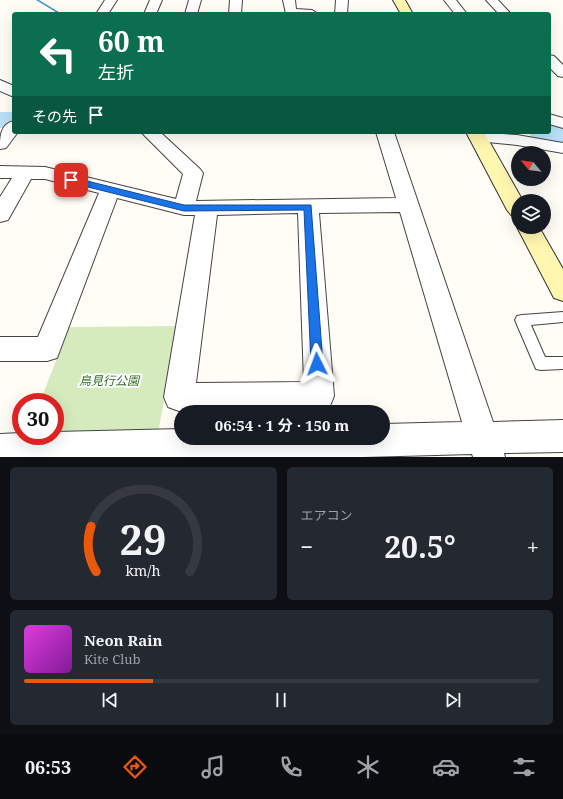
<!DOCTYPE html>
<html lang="ja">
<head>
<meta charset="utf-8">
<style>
	:root { --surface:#171b24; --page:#242831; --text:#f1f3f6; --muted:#9ea1a6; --line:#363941; --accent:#ea580c }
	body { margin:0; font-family:"Noto Serif","Noto Sans JP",serif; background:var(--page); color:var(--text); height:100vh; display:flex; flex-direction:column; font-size:15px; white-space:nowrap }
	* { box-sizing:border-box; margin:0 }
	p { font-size:13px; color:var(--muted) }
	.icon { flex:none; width:22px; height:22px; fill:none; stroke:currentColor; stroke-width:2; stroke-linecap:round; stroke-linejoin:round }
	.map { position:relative; height:457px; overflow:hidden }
	.details { display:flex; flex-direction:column; gap:10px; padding:10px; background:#0d0f14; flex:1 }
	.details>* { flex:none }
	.guide { position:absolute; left:12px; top:12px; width:539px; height:122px; border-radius:4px; box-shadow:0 4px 16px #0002; background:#0b6e4f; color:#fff; overflow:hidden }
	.needle { width:26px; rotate:299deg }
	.controls { position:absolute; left:511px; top:146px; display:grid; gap:8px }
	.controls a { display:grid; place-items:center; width:40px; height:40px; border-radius:50%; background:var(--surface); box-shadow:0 4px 16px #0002; font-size:20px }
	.speed { position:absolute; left:12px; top:393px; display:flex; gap:8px; font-size:20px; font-weight:700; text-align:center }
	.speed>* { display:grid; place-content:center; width:52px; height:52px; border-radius:50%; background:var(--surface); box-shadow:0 4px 16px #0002; line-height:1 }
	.speed .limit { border:6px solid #d22; background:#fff; color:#111 }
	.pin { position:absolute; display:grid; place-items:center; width:34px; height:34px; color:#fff; margin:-17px; border-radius:8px; box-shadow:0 2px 6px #0006 }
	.me { position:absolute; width:44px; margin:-22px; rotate:357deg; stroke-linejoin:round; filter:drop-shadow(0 0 3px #0008) }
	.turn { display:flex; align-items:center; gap:14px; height:84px; padding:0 20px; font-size:18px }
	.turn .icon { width:52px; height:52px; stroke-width:2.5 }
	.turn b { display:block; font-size:28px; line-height:34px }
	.then { display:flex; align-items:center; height:38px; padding:0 20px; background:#0003; gap:8px; font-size:15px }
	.big { font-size:30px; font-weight:700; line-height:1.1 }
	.details .tile { flex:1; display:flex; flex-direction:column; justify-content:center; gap:6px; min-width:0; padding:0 14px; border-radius:6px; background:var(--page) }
	.details .dial { align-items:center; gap:0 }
	.dial svg { height:104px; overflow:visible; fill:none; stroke:var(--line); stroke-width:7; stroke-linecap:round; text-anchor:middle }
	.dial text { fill:var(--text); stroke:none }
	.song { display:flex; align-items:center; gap:12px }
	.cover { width:48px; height:48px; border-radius:6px; background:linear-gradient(135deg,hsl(300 70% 55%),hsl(290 70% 35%)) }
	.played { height:4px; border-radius:2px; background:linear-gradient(90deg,var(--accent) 25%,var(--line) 25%) }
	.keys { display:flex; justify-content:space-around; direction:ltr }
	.heat { display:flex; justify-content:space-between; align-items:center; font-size:22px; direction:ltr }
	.details .tiles { flex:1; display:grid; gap:10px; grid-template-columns:1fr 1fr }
	.tile:last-child { grid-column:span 2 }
	.trip { position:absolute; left:174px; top:405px; width:216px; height:40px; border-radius:20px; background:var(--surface); box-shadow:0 4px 16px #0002; font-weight:700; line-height:40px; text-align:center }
	.dock { display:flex; height:64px; justify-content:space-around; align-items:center; background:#090b0e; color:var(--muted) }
	.dock .icon { width:28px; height:28px }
	.dock .current { color:var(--accent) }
	.dock b { font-size:18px; color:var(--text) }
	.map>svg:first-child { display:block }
	.green { fill:#d5ebbd }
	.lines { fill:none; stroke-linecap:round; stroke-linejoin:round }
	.stream { fill:#3f96cf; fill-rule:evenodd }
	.river { fill:#b9e0f7; fill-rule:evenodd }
	.lane-casing { stroke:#444; stroke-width:2 }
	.street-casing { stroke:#444; stroke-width:2 }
	.secondary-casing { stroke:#333; stroke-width:2 }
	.lane { fill:#fff; fill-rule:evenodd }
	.street { fill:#fff; fill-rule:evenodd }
	.secondary { fill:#fff6b0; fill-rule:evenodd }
	.route { fill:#1a73e8; stroke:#114b97 }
	.labels { text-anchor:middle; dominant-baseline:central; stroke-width:4; stroke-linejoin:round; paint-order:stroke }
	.near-park-label { font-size:12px; font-style:italic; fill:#2f6b1f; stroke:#fff }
</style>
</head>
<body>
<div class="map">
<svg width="563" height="457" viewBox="0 0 563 457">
	<rect width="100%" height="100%" fill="#fffdf5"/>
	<path class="green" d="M178,326L158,433L55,434V402H40L69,327Z"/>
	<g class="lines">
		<path class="stream" d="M36,0H39L62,14H59Z
			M549,126L563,130V132L549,128Z"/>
		<path class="river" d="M0,112H14V128H0Z
			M549,125L563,127V143L532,138L529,132H549Z"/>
		<defs>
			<path id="lane" d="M563,312V322L531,325L545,357H563V369L541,370L536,369L515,320L517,316L522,315Z"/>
			<path id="street" d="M105,0H117L108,14H96Z
				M150,0H162L156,14H144Z
				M189,0H201L197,14H185Z
				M230,0H242L241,14H229Z
				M283,0H295L296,9L312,10L318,14H286Z
				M336,0H348L347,14H335Z
				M444,0H456L467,14H455Z
				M486,0H498L511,14H499Z
				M549,55L554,56L563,65V77L558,76L549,67Z
				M0,80L14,86V97L0,91Z
				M549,114L563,118V128L549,124Z
				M14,121V132H18L6,148L0,149C0,137 0,124 14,121Z
				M141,132H160L200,169L203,173L196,201L396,198L376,132H394L493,422L563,420V452L504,453L505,457H473L472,454L364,457H0V434L21,433V436H55V432L181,429V438H383V424L462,422L400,212L319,213L334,396L330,406L319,410L179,411L168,407L164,397L195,215H184L117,198L57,358L47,361H0V337H38L99,193L45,179H31L8,220L0,222V197L12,178H0V166L45,167L176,199L183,174ZM298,213L304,382L196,383L217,215Z
				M472,132L517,135L563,143V153L517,145L477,141L471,140L468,136Z"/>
			<path id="secondary" d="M393,0H405L413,14H401Z
				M466,132H484L523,201H518V217L511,215L507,210Z
				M518,225V227H539L563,269V301L554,298L517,227Z"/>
		</defs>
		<use href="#lane" class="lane-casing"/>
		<use href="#street" class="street-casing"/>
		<use href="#secondary" class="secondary-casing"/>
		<use href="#lane" class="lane"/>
		<use href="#street" class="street"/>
		<use href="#secondary" class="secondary"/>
	</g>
	<path class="route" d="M71,177L184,205H311L323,364L321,368L317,370L313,368L311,364L304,210L184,211L68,182V178Z"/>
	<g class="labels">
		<g class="near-park-label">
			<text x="109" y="380">鳥見行公園</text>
		</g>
	</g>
</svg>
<div class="controls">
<a><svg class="needle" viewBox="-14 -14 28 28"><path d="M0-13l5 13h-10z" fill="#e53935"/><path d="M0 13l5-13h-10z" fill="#9ea1a6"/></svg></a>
<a><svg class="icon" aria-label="layers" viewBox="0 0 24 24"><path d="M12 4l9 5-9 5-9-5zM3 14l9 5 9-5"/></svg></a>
</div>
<div class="speed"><div class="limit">30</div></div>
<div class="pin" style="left:71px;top:180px;background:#d93025"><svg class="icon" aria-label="arrive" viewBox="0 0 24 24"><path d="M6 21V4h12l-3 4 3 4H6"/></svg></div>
<svg class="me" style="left:317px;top:364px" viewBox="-20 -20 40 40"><path d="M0-17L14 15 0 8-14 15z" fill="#1a73e8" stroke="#fff" stroke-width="4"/></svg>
<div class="trip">06:54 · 1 分 · 150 m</div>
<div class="guide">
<div class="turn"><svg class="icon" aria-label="left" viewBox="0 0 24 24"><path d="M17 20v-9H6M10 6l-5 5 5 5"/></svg><div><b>60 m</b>左折</div></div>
<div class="then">その先<svg class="icon" aria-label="arrive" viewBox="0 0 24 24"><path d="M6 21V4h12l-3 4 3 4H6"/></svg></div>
</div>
</div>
<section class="details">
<div class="tiles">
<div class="tile dial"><svg viewBox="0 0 100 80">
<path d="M14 69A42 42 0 1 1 86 69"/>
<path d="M14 69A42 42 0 0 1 10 34" stroke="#ea580c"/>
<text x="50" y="56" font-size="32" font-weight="700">29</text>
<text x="50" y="72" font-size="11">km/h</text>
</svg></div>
<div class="tile"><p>エアコン</p>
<div class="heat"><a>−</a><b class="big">20.5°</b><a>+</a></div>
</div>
<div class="tile">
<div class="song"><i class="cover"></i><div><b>Neon Rain</b><p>Kite Club</p></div></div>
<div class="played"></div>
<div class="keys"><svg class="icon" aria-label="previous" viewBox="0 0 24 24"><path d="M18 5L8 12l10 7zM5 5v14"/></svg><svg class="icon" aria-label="pause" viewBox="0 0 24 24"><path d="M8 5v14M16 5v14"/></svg><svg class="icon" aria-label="next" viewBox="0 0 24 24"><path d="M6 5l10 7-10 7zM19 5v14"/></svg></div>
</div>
</div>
</section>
<nav class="dock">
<b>06:53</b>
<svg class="icon current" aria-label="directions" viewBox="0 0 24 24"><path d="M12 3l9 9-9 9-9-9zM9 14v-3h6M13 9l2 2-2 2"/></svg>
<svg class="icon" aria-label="music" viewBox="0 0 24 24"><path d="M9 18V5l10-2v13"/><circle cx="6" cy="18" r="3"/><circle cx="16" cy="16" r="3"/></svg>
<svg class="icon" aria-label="phone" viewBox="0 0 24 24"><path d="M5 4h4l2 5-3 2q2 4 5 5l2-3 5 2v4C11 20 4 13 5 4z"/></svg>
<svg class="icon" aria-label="climate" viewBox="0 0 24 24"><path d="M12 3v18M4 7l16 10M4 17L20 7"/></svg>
<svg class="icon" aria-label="car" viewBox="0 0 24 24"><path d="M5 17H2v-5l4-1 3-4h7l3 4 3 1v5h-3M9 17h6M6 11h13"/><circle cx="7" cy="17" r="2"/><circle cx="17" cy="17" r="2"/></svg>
<svg class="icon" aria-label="filters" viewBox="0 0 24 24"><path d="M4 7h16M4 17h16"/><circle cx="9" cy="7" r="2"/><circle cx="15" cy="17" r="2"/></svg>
</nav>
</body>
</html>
